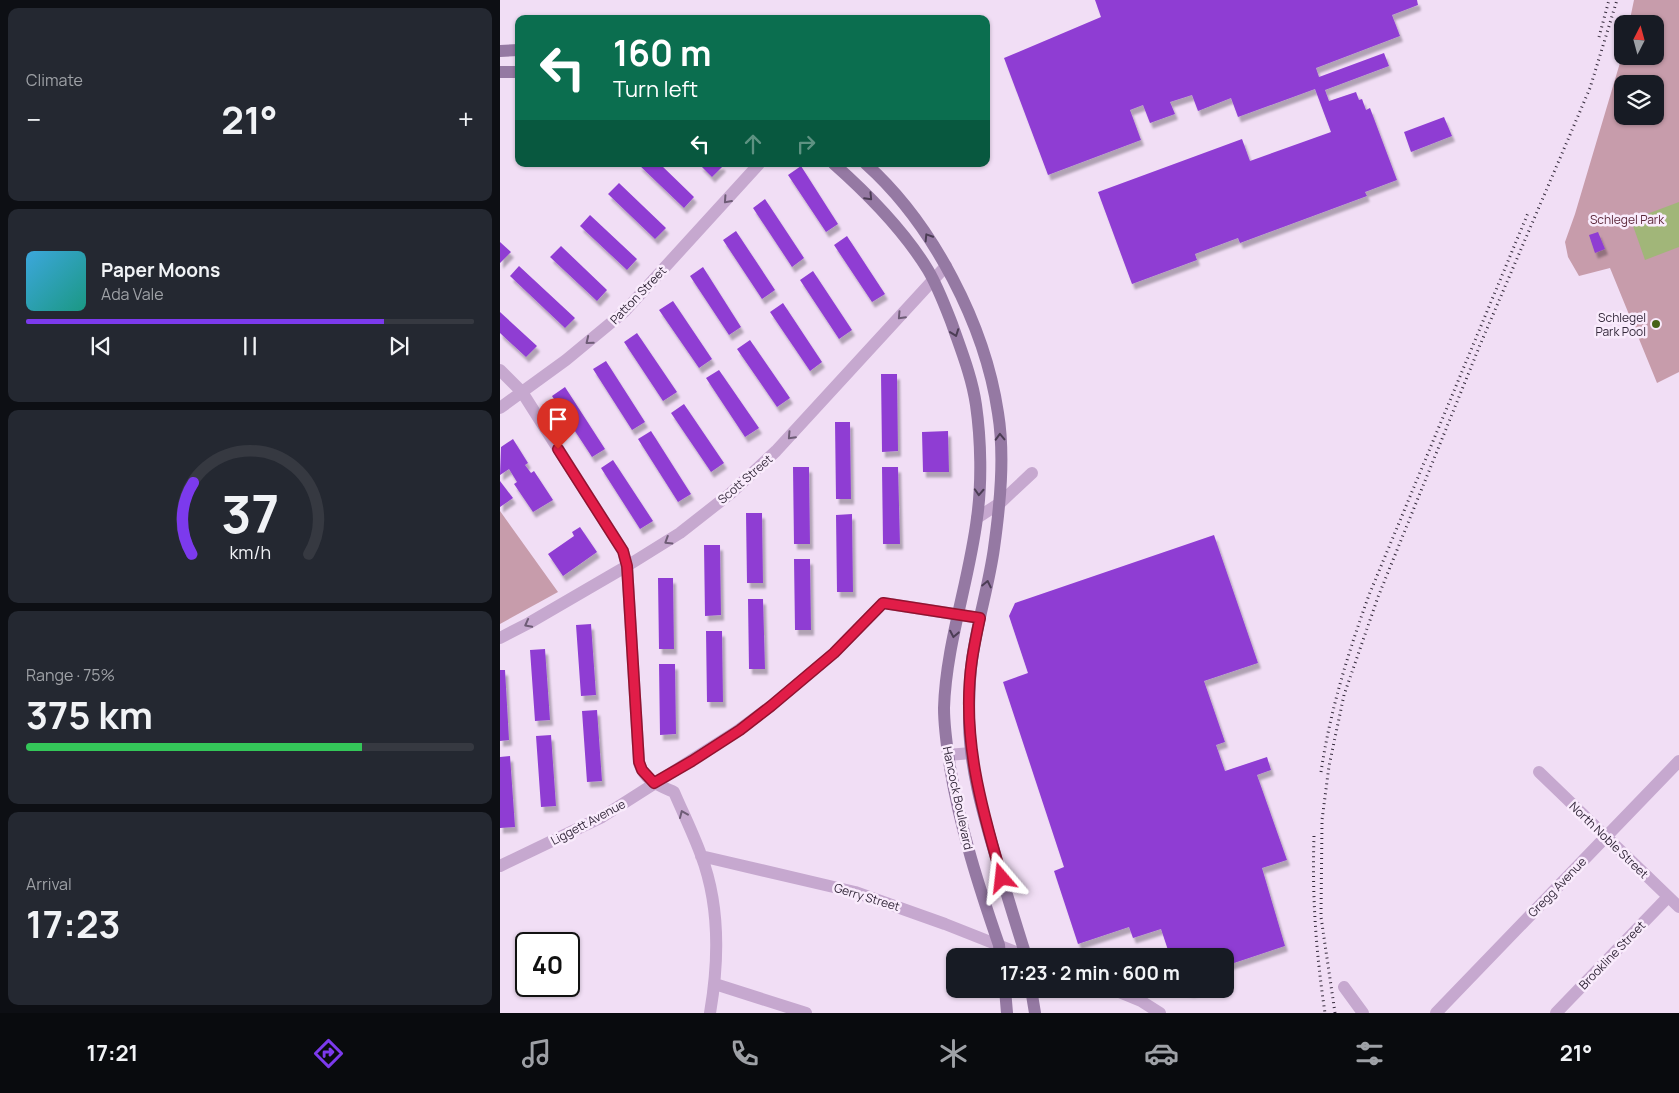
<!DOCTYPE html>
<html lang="en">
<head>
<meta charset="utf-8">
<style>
	:root { --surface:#171b24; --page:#242831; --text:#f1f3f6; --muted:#9ea1a6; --line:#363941; --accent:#7c3aed }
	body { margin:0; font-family:Manrope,sans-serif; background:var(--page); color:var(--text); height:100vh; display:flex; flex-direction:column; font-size:19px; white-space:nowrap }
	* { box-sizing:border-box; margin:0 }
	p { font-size:16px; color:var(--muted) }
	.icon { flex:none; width:28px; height:28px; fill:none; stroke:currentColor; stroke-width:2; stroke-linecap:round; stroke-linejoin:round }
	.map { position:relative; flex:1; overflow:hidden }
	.details { display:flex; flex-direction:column; gap:8px; padding:8px; background:#0d0f14; width:500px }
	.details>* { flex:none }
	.top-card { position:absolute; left:15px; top:15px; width:475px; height:152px; border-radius:10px; box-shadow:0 1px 4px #0004; background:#0b6e4f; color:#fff; overflow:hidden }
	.needle { width:32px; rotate:6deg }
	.fabs { position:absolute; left:1114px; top:15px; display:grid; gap:10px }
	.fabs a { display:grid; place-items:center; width:50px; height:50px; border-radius:10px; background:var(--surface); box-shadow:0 1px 4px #0004; font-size:25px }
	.speed { position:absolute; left:15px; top:932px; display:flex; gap:10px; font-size:25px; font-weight:700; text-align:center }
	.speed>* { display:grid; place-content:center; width:65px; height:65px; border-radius:50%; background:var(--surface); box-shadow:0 1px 4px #0004; line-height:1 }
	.speed .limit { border:2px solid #111; border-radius:8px; background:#fff; color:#111 }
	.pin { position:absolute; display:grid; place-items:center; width:42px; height:42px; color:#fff; margin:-51px -21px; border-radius:50% 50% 50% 0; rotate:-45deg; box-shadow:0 0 5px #0007 }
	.pin .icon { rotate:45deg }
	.me { position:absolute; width:55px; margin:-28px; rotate:343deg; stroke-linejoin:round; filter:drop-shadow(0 0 4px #0008) }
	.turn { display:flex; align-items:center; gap:18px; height:105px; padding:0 15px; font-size:22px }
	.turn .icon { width:65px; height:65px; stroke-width:2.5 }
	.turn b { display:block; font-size:35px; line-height:42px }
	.lanes { display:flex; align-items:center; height:48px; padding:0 15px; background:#0003; justify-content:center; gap:25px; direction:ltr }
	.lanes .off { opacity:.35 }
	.big { font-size:38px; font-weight:700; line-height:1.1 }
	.details .card { flex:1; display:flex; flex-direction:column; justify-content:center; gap:8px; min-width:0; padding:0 18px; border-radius:10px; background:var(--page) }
	.details .dial { align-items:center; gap:0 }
	.dial svg { height:130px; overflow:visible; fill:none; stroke:var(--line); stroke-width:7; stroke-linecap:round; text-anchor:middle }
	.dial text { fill:var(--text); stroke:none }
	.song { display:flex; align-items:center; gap:15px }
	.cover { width:60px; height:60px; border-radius:8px; background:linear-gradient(135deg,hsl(200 70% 55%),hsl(170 70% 35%)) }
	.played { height:5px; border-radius:2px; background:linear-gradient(90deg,var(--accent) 80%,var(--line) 80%) }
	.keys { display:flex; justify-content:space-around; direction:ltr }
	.heat { display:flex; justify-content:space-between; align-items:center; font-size:28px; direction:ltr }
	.charge { height:8px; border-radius:4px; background:linear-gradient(90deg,#34c759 75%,var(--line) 0) }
	.trip { position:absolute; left:446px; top:948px; width:288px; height:50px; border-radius:10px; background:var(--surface); box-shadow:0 1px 4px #0004; font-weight:700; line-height:50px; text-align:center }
	.dock { display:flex; height:80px; justify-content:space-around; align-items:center; background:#090b0e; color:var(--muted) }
	.dock .icon { width:35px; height:35px }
	.dock .current { color:var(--accent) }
	.dock b { font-size:22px; color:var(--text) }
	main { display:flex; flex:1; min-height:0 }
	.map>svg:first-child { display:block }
	.green { fill:#c79cab; fill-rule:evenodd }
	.water { fill:#a1b679 }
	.building { fill:#8f3ed3; filter:url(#shadow) }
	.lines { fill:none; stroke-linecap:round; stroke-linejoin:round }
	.street { stroke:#c6a8cf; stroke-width:12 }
	.secondary { stroke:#9579a3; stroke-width:12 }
	.rail { stroke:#34293b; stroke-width:3; stroke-dasharray:1 4; stroke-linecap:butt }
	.oneway { stroke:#4c3d55 }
	.oneway2 { stroke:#6e5c76 }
	.route-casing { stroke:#92132f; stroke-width:12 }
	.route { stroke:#e11d48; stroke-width:9 }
	.poi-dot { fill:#476219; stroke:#f9ebfc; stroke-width:2 }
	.labels { text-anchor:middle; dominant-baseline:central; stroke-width:5; stroke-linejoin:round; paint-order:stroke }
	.park-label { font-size:12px; fill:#5d293b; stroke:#f9ebfc }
	.street-label { font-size:12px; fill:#34293b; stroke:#f9ebfc }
	.poi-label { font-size:12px; fill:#34293b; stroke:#f9ebfc; text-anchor:end }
</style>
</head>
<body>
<main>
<section class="details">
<div class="card"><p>Climate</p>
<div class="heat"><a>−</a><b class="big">21°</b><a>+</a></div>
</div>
<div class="card">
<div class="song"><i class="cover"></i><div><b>Paper Moons</b><p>Ada Vale</p></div></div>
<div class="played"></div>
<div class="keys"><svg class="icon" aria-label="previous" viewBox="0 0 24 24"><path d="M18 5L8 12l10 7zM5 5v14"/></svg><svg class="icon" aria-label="pause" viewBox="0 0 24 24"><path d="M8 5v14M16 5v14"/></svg><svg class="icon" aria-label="next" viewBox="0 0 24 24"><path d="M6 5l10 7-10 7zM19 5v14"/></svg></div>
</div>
<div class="card dial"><svg viewBox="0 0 100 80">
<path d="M14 69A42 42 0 1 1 86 69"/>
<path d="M14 69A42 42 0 0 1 15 25" stroke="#7c3aed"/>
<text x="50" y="56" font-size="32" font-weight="700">37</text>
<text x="50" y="72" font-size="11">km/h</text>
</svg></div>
<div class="card"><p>Range · 75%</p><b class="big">375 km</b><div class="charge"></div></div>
<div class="card"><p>Arrival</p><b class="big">17:23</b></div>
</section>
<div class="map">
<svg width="1179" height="1013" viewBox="0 0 1179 1013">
	<defs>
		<filter id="shadow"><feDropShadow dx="3" dy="5.5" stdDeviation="1" flood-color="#0004"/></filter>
	</defs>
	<rect width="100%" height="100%" fill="#f1def5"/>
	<path class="green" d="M1134,0H1179V372L1157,383L1110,268L1079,276L1068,257L1065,242L1075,214L1122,56H1155V24H1129ZM1122,84H1155V116H1122Z
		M0,511L58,592L0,624Z"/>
	<path class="water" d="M1179,202V247L1145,260L1131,220Z"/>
	<path class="building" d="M595,0H917L918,5L892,15L900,36L816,68L819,77L884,53L889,66L825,90L829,101L856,92L859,100L862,99L866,110L870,108L897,180L865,192L867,196L740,243L738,238L695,254L697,260L632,284L598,192L742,139L750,161L831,132L815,89L738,117L731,98L698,111L692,95L670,102L675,114L650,123L643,105L630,110L641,140L548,175L504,58L601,17Z
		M401,15L414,18V19H392Z
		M944,117L952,136L911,152L904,132Z
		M138,164H160L194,197L184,208Z
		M199,164H221L223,166L212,177Z
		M301,166L338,224L326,232L288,175Z
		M119,183L166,228L155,239L108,194Z
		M265,199L304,258L292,267L253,208Z
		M90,215L137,259L127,270L80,226Z
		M236,231L275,290L262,299L223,240Z
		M1098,232L1105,249L1095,253L1089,235Z
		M347,236L385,294L372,302L334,245Z
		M0,242L11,252L0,263Z
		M61,246L107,290L97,301L50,257Z
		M19,266L75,318L65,328L10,276Z
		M203,267L241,327L229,335L190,276Z
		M313,271L352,330L339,339L300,280Z
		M173,301L212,359L199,368L159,310Z
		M283,303L322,362L310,371L270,312Z
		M0,312L37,346L26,357L0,333Z
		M137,333L177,392L163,401L124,342Z
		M250,340L290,398L277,407L237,349Z
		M106,361L145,422L132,430L93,369Z
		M219,370L259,428L245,437L206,378Z
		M381,374H397L398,451L382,452Z
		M65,387L105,449L92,457L52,396Z
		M184,404L224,463L211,472L171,413Z
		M335,422H350L351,499H336Z
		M151,431L191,494L178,502L138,439Z
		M448,431L449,472H423L422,432Z
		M13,439L28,463L25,465L31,473L34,471L53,500L33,512L14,484L17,482L9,469L0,475L1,447Z
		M113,460L153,521L140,529L101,468Z
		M293,467H309L310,544H294Z
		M382,467H398L400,544H383Z
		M0,481L13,498L0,507Z
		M246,513H262L263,583H247Z
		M352,514L353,592H337L336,515Z
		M80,527L97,552L63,576L48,554L74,536L72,532Z
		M714,535L758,663L704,681L725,742L716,745L725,771L767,757L771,770L757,775L787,860L762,868L785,946L728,965L730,973L725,978V956H670L661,929L633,938L629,927L578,944L554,871L564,867L503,682L528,673L509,616L515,603Z
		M204,545H220L221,615L205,616Z
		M294,559H310L311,630H295Z
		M158,578H173L174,649H159Z
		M248,599H263L265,669H249Z
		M91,624L96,695L81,696L76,625Z
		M206,631H222L223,702H207Z
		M45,649L50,720L35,721L30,650Z
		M159,664H175L176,734L160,735Z
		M0,670H5L9,740L0,741Z
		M97,710L102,781L87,782L82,711Z
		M51,735L56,806L41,807L36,736Z
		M10,756L15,827L0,828V757Z
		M680,989H701L691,992Z"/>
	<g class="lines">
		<path class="street" d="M0,370L22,392L123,551L127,566L139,763C145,781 158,785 174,792C183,813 193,833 201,855C220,905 219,961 210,1013
			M0,408L66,360L124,312L259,164
			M477,518L500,503L532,473
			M0,638L29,623L127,566L180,533L231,493L276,451L446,266
			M448,755L471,753
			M1039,772L1179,907
			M201,856L355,892L445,924L526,956
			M0,866L102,817L237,731L271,706L334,653L383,603L480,618
			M215,984L306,1013
			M844,987L863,1013
			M612,989L641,1001L660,1013
			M936,1013L1179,761
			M1056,1013L1168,897"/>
		<path class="secondary" d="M0,51L19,50
			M0,72H19
			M334,164C369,195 403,229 428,270C438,287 445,306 452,324C461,350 472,377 476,405C481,440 482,483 477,518C469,582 446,644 444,708C444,728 447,747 450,767C460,828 479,887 499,945L500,956
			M366,164C433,224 485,325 498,413C505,456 500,505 494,548C489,585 477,622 472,660C469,680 469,702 469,723C470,767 482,810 494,851C504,886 515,921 526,956
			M505,989L507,1013
			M531,989L535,1013"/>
		<path class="rail" d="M1099,37L1109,0
			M821,772C830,711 848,653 869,595L1028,213
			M814,836C812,898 816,952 825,1013
			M835,1013L821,917L822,820L829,766L844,695L878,597L980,345L1090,88L1117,0"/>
	</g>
	<defs><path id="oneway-chevron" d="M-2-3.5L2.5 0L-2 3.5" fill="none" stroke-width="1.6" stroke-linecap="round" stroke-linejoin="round" transform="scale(1.25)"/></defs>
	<g class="oneway">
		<use href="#oneway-chevron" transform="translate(369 197) rotate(46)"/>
		<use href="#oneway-chevron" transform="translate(428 237) rotate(-122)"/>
		<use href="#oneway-chevron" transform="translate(455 333) rotate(70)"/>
		<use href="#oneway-chevron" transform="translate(500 437) rotate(-92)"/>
		<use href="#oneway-chevron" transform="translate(479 492) rotate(93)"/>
		<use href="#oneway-chevron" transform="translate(487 584) rotate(-78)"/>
		<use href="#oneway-chevron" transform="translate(454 634) rotate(101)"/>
	</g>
	<g class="oneway2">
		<use href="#oneway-chevron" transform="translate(227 200) rotate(132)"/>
		<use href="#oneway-chevron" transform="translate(401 316) rotate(133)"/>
		<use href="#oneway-chevron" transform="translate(89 341) rotate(141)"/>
		<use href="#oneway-chevron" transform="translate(291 436) rotate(133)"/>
		<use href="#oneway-chevron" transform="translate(168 541) rotate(148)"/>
		<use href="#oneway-chevron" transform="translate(28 624) rotate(152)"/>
		<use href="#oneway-chevron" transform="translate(183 814) rotate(-113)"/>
	</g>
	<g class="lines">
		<defs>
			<path id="route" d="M58,449L123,551L127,566L139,762L142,770L154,783L192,761L240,730L271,706L334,653L383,603L480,618C477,632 474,646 472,660C461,735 481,807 502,878"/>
		</defs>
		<use href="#route" class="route-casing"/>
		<use href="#route" class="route"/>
	</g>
	<circle class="poi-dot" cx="1156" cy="324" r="5"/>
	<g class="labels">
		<g class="park-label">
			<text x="1127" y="219">Schlegel Park</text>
		</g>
		<g class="street-label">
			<text transform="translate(138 295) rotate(-46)">Patton Street</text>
			<text transform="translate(245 479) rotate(-41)">Scott Street</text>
			<text transform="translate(458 798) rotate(78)">Hancock Boulevard</text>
			<text transform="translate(88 822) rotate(-28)">Liggett Avenue</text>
			<text transform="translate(1109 840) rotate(44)">North Noble Street</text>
			<text transform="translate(1057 887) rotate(-46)">Gregg Avenue</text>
			<text transform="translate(367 897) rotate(17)">Gerry Street</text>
			<text transform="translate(1112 955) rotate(-46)">Brookline Street</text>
		</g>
		<g class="poi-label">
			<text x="1146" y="317">Schlegel<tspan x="1146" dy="14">Park Pool</tspan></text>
		</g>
	</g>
</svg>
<div class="fabs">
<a><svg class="needle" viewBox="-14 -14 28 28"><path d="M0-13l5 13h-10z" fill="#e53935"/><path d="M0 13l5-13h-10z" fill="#9ea1a6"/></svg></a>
<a><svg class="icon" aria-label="layers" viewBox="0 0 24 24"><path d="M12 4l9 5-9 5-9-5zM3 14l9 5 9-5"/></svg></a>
</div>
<div class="speed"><div class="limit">40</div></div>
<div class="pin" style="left:58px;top:449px;background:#d93025"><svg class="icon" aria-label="arrive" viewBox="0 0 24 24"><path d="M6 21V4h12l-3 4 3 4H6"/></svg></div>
<svg class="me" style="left:502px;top:878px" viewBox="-20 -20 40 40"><path d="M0-17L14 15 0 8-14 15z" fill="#e11d48" stroke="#fff" stroke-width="4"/></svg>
<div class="trip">17:23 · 2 min · 600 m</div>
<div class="top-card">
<div class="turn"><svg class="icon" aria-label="left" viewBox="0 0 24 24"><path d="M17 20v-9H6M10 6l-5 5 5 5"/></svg><div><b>160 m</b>Turn left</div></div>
<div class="lanes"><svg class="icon" aria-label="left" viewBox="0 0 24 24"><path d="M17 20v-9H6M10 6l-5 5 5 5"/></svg><svg class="icon off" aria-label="ahead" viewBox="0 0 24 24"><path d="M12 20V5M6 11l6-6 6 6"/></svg><svg class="icon off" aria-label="right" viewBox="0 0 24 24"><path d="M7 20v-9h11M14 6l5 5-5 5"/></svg></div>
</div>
</div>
</main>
<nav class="dock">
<b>17:21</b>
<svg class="icon current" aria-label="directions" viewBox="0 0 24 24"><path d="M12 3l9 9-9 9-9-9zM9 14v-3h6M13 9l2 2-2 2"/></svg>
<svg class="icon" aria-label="music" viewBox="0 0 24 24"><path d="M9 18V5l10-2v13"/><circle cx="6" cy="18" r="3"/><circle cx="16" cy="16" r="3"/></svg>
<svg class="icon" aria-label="phone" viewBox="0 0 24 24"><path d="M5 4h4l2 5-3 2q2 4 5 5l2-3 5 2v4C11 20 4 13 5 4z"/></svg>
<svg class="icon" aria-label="climate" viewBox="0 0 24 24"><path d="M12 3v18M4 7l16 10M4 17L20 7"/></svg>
<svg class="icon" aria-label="car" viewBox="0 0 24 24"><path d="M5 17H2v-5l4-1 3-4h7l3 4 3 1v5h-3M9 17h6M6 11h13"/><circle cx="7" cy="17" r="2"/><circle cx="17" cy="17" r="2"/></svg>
<svg class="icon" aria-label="filters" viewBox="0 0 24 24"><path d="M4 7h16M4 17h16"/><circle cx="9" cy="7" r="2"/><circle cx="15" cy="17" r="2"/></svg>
<b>21°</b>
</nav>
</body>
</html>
